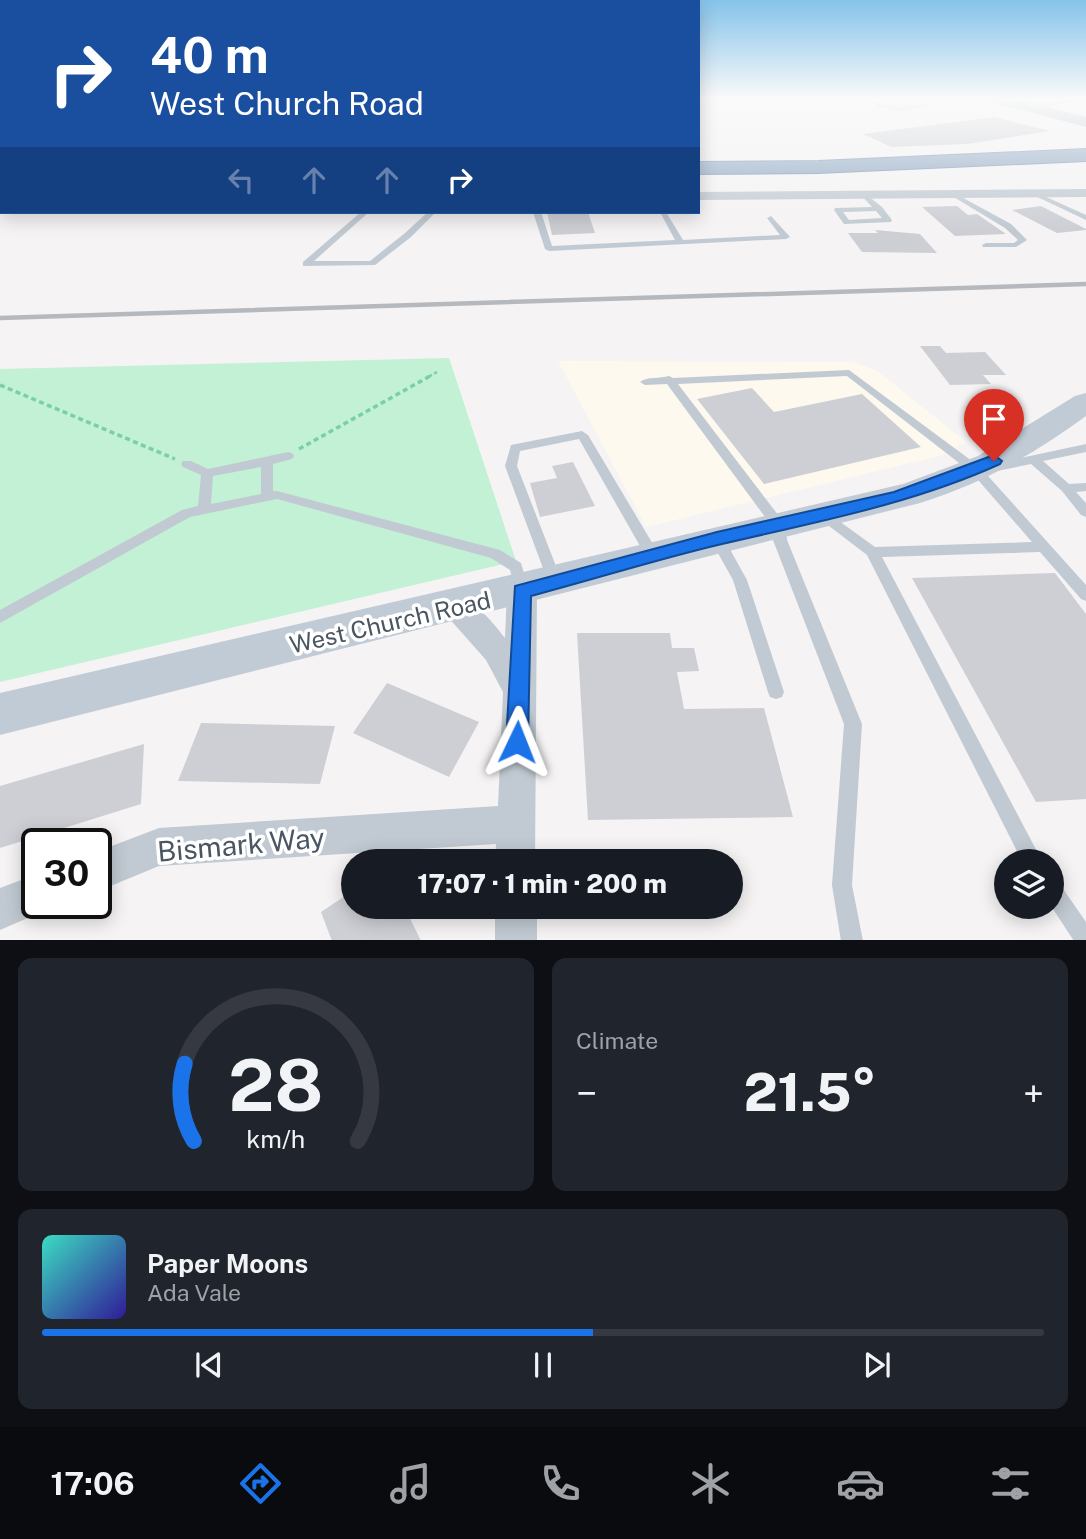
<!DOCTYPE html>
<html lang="en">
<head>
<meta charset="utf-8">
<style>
	:root { --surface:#171b24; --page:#20242c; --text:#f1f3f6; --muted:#9ea1a6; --line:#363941; --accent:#1a73e8 }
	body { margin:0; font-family:"Public Sans",sans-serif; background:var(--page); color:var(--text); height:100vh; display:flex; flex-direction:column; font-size:26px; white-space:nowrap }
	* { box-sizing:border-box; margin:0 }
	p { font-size:23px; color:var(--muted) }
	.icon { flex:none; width:38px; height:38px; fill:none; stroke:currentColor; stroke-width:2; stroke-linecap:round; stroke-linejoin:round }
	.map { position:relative; height:940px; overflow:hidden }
	.drawer { display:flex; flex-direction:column; gap:18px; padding:18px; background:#0d0f14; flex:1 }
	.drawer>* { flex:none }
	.top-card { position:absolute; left:0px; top:0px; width:700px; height:214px; box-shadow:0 4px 18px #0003; background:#1a4fa0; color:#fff; overflow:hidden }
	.controls { position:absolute; left:994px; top:849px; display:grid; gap:14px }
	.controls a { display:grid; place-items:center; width:70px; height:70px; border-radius:50%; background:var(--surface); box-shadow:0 4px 18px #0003; font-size:35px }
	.speed { position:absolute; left:21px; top:828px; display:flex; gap:14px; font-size:35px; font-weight:700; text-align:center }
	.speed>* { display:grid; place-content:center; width:91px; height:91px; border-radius:50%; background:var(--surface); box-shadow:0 4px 18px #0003; line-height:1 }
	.speed .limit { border:4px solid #111; border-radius:10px; background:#fff; color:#111 }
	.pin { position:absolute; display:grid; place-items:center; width:60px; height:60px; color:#fff; margin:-72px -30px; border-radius:50% 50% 50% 0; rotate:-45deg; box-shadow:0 0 7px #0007 }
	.pin .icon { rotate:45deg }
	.me { position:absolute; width:77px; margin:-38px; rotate:2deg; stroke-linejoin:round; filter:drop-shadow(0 0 5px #0008) }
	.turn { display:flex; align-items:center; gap:24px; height:147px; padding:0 35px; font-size:32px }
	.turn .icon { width:91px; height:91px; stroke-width:2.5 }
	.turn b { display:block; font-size:49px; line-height:60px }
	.lanes { display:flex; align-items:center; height:66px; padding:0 35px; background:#0003; justify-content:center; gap:35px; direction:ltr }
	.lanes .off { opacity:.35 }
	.big { font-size:52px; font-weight:800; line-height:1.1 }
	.drawer .tile { flex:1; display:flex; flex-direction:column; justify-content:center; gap:10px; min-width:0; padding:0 24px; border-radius:14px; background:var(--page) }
	.drawer .dial { align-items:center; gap:0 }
	.dial svg { height:182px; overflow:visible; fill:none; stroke:var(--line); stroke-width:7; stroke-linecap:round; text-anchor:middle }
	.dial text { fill:var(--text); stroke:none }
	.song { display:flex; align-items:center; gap:21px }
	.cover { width:84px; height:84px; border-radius:10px; background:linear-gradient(135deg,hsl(170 70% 55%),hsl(250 70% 35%)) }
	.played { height:7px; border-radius:4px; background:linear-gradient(90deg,var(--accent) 55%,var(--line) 55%) }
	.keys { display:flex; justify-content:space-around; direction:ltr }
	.heat { display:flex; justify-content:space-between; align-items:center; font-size:38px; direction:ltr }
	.drawer .tiles { flex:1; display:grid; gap:18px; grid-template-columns:1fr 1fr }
	.tile:last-child { grid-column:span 2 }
	.trip { position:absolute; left:341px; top:849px; width:402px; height:70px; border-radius:35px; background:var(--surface); box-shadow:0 4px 18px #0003; font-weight:800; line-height:70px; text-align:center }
	.tabs { display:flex; height:112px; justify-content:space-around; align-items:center; background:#090b0e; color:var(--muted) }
	.tabs .icon { width:49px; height:49px }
	.tabs .on { color:var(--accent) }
	.tabs b { font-size:32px; color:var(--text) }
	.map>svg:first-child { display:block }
	.commercial { fill:#fdf9ef }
	.green { fill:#c3f1d5 }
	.building { fill:#cdcfd5 }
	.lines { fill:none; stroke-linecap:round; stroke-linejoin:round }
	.highway-casing { stroke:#7690ad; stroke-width:2 }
	.path-far1 { stroke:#7ad0a6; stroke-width:2.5; stroke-dasharray:4.5 2.5; stroke-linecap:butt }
	.path { stroke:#7ad0a6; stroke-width:3.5; stroke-dasharray:5 3.5; stroke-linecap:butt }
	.lane { fill:#c1cad2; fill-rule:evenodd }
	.street { fill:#c1cad2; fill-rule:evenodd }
	.secondary { fill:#c1cbd6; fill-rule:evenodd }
	.primary { fill:#b3c2d1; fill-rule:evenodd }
	.highway { fill:#8ba5c1; fill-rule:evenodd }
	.rail { stroke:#b5b8bd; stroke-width:4.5 }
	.route { fill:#1a73e8; stroke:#114b97; stroke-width:2 }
	.labels { text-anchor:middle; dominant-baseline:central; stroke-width:7; stroke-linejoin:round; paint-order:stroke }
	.street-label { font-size:24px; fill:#4a5661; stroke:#fff }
	.near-street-label { font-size:28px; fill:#4a5661; stroke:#fff }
</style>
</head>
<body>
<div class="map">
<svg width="1086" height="941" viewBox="0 0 1086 941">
	<rect width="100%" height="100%" fill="#f5f3f3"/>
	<path class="commercial" d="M558,361L852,362L876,370L966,442L939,456L646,527Z"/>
	<path class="green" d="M449,358L516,561L0,682V369Z"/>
	<path class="building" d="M994,117L1050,131L967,144L891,147L863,134Z
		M957,206L968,215L977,214L1006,234L955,236L922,207Z
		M1041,206L1086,229V230L1057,233L1012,210Z
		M547,212H588L595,233L552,235Z
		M875,230L920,234L937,253L862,252L848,233H878Z
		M920,346H940L946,353L985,352L1006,375H983L991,384L950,385Z
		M752,388L774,412L862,394L921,447L764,484L697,399Z
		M573,462L595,506L540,517L530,483L557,478L552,466Z
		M1055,573L1086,614V799L1036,802L912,578Z
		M577,633H670L672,648H694L699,671L677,672L684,709L764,708L793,817L588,820Z
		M387,683L479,722L449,777L353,733Z
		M201,723L335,726L320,784L178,781Z
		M144,744L141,804L0,848V786Z
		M354,890V906H404L421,941H332L321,912Z"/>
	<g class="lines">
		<defs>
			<path id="highway" d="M0,105H2V115H0Z
				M1086,149V161L818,173L698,174V162L818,161Z"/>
		</defs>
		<use href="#highway" class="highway-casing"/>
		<path class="path-far1" d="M428,377L437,372"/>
		<path class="path" d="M0,385L175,459
			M299,449L432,375"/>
		<path class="lane" d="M939,98H947L933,103L930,101Z
			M1020,98H1028L1047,103L1081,98L1086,99L1033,110L1031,107L1041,105Z
			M877,103L902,107L924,104L927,106L902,111L875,106Z
			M1033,191L1086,215V220L1031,194V192Z
			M952,194H956L1011,224L1027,240L1016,247H983L982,245L986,243H1014L1018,240L1005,228L952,196Z
			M867,195L882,207L892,220L891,222L844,224L834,210L835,208L872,207L863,197ZM876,211L882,218L849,220L843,212Z
			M361,212H369L314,261H370L405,233L428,212H436L411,237L375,265L303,266V262Z
			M533,212H541L552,246L675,240L661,214H616L613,212H666L683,240L780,235L767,218L771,216L790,237L786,239L549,251L545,249Z
			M849,370L980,467L1086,585V601L1081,599L1040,552L882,557L1042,861H1022L867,555L816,516L818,513H828L875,547L1032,542L972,473L847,376L678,384L785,524L787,540L862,724L852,885L863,941H841L832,885L844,724L773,540L771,525L667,384L645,385L640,382C647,376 660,379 669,376L673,378Z
			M582,431L588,435L660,556L658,560L653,561L648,560L579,439L520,451L517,466L561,579L559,583L554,585L549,583L547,579L505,466L511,445Z
			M1086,444V452L1043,461L1069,484L1086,483V491L1076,492L1086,503V517L1081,515L1062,491L1031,464L997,471L991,467L997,463Z
			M288,452L292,453L294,456L292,459L273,464V491H277L500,550L521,563L528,587L526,591L521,593L516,591L510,570L491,558L277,499L190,517L0,623V610L182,510L198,506L201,475L183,467L181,464L183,461H191L208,469ZM261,467V494L211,504L213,476Z
			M717,534L722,535L747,580L784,692L782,697L776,699L770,697L768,692L733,580L710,539L712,535Z
			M1052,880L1059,883L1086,922V941H1074L1051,906Z"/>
		<path class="street" d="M0,135H2V143H0Z
			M1086,189V197L698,200V192Z
			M522,579L532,583L537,591L535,861H495L496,844L159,866L96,892V852L159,828L498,806L503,692L486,660L439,607L443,598C468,590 491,620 505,638L507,591L512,583Z
			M37,874V903H54L51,908L0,930V888Z
			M495,906H537V941H495Z"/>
		<path class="secondary" d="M1086,393V416C1031,456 985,482 920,503L0,735V693L903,484L978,456L1075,396Z"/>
		<path class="primary" d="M985,98H1012L1086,117V127L987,101Z"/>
		<use href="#highway" class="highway"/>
		<path class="rail" d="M0,318L1086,284"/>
	</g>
	<linearGradient id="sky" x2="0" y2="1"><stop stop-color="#85c3ea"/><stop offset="0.43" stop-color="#fafafa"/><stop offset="1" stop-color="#fafafa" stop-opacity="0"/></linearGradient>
	<rect width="1086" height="229" fill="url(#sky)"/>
	<path class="route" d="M994,455L1002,461L1000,464C912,504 816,522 722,544C658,559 595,579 531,596L528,742L525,750L517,753L509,750L506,742L515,586L717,532L894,492Z"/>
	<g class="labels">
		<g class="street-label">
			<text transform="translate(390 622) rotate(-13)">West Church Road</text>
		</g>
		<g class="near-street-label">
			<text transform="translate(241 844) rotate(-5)">Bismark Way</text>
		</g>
	</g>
</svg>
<div class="controls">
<a><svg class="icon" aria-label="layers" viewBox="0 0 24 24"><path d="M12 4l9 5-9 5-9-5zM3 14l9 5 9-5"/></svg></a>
</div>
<div class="speed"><div class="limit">30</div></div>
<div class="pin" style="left:994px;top:461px;background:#d93025"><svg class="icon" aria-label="arrive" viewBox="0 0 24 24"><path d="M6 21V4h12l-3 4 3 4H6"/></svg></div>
<svg class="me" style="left:517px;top:742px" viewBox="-20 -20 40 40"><path d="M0-17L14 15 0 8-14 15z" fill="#1a73e8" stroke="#fff" stroke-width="4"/></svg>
<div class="trip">17:07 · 1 min · 200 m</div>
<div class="top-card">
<div class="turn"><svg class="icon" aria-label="right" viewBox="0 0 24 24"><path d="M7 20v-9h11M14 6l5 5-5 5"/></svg><div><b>40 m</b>West Church Road</div></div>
<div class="lanes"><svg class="icon off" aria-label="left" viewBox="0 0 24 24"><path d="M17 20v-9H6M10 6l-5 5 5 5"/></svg><svg class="icon off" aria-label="ahead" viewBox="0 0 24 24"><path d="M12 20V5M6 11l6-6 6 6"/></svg><svg class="icon off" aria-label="ahead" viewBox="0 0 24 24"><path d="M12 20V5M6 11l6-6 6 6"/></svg><svg class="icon" aria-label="right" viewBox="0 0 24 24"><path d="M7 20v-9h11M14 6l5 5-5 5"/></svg></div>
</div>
</div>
<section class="drawer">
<div class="tiles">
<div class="tile dial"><svg viewBox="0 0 100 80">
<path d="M14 69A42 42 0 1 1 86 69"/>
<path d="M14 69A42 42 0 0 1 10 35" stroke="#1a73e8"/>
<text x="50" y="56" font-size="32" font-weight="700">28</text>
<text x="50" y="72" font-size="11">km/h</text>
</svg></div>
<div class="tile"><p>Climate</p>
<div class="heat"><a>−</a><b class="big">21.5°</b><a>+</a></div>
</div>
<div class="tile">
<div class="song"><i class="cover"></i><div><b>Paper Moons</b><p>Ada Vale</p></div></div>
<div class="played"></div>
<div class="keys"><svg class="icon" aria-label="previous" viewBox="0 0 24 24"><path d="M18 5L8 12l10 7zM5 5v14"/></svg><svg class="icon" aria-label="pause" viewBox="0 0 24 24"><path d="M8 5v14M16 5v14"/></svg><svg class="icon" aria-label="next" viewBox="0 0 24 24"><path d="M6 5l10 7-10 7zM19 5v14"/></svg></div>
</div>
</div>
</section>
<nav class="tabs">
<b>17:06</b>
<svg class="icon on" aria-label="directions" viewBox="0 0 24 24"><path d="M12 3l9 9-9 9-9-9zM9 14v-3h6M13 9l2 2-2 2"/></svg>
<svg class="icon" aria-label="music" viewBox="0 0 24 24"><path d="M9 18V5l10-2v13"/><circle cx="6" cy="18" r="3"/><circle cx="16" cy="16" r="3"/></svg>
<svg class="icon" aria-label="phone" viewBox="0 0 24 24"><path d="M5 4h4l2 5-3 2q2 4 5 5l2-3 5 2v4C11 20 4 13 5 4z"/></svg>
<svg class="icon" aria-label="climate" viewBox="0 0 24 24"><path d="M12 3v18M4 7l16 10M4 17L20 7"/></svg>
<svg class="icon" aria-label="car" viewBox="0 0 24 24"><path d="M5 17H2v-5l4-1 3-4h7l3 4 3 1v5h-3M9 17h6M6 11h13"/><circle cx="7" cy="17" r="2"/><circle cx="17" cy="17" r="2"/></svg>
<svg class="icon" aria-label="filters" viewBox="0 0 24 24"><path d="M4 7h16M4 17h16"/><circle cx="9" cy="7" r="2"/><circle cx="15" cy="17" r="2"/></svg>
</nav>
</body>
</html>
